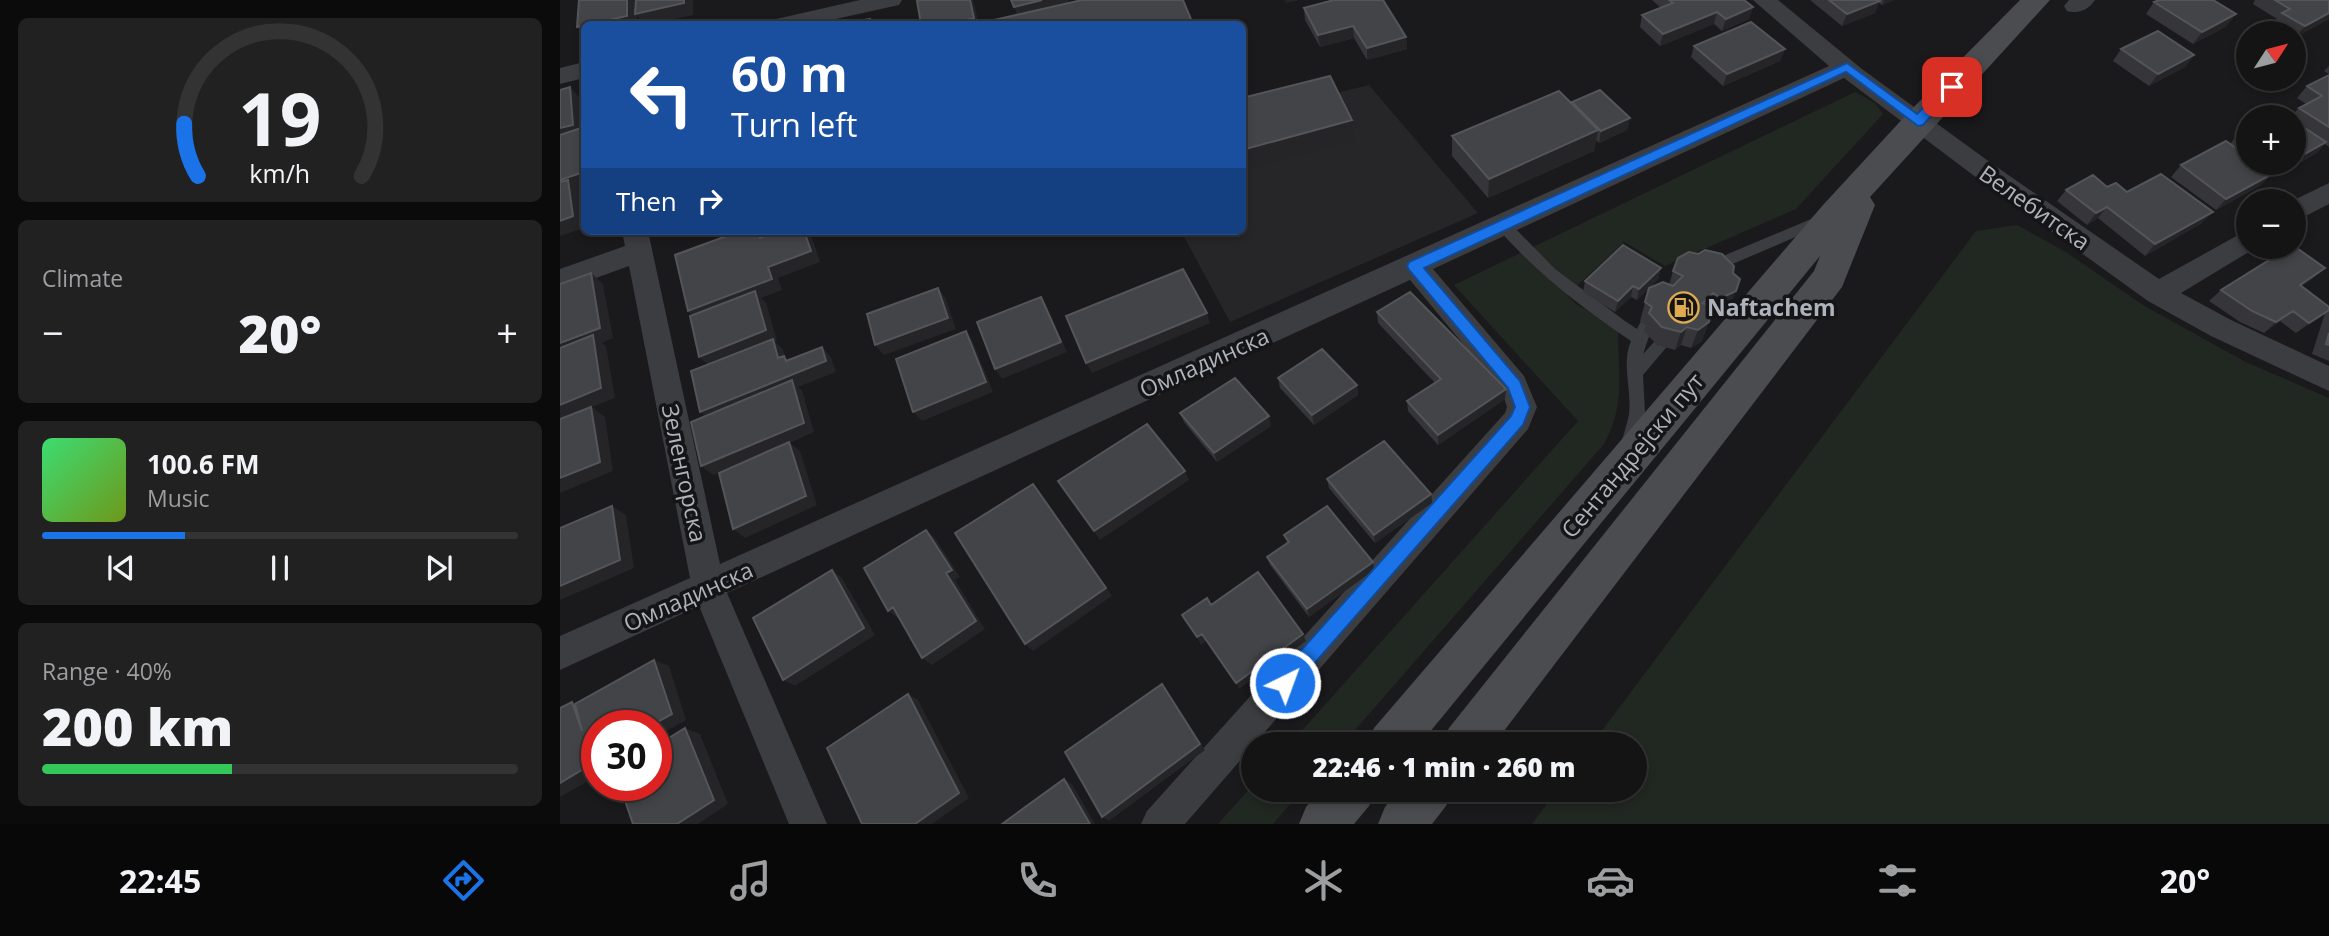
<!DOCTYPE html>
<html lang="en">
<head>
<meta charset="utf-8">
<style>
	:root { --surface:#141415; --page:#212122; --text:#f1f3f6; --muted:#9d9ea0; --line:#333334; --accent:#1a73e8 }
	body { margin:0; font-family:"Open Sans",sans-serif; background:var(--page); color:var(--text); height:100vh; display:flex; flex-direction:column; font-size:26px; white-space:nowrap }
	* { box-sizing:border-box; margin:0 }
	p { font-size:23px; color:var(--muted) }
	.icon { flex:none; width:38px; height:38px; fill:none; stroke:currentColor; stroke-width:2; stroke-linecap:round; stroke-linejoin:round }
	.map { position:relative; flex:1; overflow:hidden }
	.details { display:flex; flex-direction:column; gap:18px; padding:18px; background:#0b0b0c; width:560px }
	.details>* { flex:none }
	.top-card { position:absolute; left:21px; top:21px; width:665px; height:214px; border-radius:10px; box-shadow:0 4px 10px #0003,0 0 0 2px var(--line); background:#1a4fa0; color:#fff; overflow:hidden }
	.needle { width:46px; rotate:54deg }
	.tools { position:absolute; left:1676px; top:21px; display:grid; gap:14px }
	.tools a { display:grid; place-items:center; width:70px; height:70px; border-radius:50%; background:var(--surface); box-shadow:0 4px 10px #0003,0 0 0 2px var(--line); font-size:35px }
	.speed { position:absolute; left:21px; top:710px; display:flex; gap:14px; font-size:35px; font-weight:700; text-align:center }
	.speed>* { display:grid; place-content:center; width:91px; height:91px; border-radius:50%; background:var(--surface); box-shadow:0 4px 10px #0003,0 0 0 2px var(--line); line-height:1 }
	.speed .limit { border:10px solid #d22; background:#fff; color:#111 }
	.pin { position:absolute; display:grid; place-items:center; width:60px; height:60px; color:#fff; margin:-30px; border-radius:14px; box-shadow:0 4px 10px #0006 }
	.me { position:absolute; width:77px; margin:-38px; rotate:42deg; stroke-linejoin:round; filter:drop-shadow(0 0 5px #0008) }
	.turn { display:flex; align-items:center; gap:24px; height:147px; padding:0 35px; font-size:32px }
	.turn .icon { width:91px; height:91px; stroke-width:2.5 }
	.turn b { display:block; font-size:49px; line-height:60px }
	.then { display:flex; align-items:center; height:66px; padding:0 35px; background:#0003; gap:14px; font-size:26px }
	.big { font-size:52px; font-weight:800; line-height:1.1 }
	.details .tile { flex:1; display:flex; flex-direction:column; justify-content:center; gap:10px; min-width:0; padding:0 24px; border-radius:10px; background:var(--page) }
	.details .dial { align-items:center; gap:0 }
	.dial svg { height:182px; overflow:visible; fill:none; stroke:var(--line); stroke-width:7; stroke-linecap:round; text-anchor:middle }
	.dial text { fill:var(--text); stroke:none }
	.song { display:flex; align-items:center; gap:21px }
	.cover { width:84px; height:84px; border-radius:10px; background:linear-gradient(135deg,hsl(140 70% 55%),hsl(80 70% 35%)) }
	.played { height:7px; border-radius:4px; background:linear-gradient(90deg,var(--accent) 30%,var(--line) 30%) }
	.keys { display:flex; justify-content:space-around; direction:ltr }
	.heat { display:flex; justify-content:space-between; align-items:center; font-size:38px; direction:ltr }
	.charge { height:10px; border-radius:5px; background:linear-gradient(90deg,#34c759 40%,var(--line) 0) }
	.trip { position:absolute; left:681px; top:732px; width:406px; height:70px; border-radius:35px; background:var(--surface); box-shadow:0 4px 10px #0003,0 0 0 2px var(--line); font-weight:800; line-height:70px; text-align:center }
	.dock { display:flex; height:112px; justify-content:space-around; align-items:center; background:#080808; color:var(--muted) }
	.dock .icon { width:49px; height:49px }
	.dock .selected { color:var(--accent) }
	.dock b { font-size:32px; color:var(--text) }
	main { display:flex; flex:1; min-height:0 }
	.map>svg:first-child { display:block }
	.built { fill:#262629 }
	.green { fill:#212721 }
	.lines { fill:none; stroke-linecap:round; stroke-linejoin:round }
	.service { fill:#3c3d41; fill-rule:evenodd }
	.minor { fill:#3c3d41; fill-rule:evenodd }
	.secondary { fill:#4a4c50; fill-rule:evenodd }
	.wall { fill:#36363a }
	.shaded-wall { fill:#252528 }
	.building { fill:#434447; stroke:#545559; stroke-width:2 }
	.route { fill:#1a73e8; stroke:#114b97; stroke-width:2 }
	.labels { text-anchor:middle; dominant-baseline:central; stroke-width:7; stroke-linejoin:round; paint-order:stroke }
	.street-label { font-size:23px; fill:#aeb2ba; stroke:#151517 }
	.poi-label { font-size:23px; font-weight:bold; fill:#aeb2ba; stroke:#151517; text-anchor:start }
</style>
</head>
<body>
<main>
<section class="details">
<div class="tile dial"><svg viewBox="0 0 100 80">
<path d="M14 69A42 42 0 1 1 86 69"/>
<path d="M14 69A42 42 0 0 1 8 46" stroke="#1a73e8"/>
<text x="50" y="56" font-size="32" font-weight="700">19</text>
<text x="50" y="72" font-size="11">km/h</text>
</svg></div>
<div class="tile"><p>Climate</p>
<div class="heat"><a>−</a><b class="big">20°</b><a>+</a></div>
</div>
<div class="tile">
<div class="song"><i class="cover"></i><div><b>100.6 FM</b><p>Music</p></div></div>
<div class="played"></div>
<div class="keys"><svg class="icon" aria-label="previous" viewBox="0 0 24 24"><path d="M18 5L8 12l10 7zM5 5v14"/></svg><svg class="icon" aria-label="pause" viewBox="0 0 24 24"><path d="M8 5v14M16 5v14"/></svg><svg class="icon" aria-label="next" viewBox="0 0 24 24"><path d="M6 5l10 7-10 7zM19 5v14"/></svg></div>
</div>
<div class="tile"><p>Range · 40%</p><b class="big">200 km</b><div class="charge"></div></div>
</section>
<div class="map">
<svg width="1769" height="824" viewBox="0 0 1769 824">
	<rect width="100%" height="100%" fill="#1a1a1c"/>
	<path class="built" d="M809,85L918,213L670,322L621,231H682L683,116Z"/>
	<path class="green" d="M1295,92L1315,103L1323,114L1236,209L1105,266L1064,242L1007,295L1016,304L1058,329C1058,371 1066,405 1044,444L783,744H730L1018,421L894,285Z
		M1457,225L1506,252L1583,305L1644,339L1686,362L1769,398V824H972L998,789H1074V744H1032L1416,231Z
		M693,785V789H743L713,824H658Z"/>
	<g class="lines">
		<path class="service" d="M1263,214L1270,219L1268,223L1154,272H1144L1142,268L1144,264Z
			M943,220L948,221L995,269L1065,321L1077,329L1081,321H1091L1093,325L1083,354L1095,341H1105L1108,345L1105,349L1083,375L1085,413L1074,452L1068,454L1062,452L1060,447C1063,436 1067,425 1069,414C1072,389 1061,364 1071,341C1022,308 977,273 938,229L936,225Z"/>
		<path class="minor" d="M300,0H342L339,5L253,24H213L216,19Z
			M1193,0H1218L1302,69L1431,163L1599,279L1689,229V247H1697L1621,293L1671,320L1769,366V391L1651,336L1588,301L1413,175L1284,78L873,269L964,376L977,407L968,429L625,824H581L587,811L945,413L947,407L942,391L850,280L167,593L267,824H229L139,606L0,670V636L130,578L69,266L0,291V269L65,246L62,231H88L160,564L1269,66Z
			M1509,0H1535C1528,10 1519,14 1507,11L1504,6Z
			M24,62V78L0,84V68Z
			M1769,183V204L1734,222V201H1732Z"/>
		<path class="secondary" d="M1460,0H1490L1310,197L1315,205L1282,287L934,744H882L889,728L1254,271L1260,256L860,744H807L814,728L1263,205L1347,114Z
			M761,789H816L809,806L794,824H739L746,807Z
			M839,789H893L886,806L872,824H818L825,807Z"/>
	</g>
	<path class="wall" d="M1092,0H1184L1193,7L1189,19L1162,31L1154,24L1100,46L1080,27L1082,15L1101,8Z
		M1250,0H1334L1322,5L1319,3L1315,13L1282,26Z
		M1695,0H1769V19L1734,38V33H1727L1712,25L1717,19L1693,4Z
		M1594,2L1667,26L1633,44L1586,14Z
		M744,8L846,37L847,49L807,60L794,38L760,47L745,20Z
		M1134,46L1225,49L1220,61L1163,86L1131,57Z
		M1561,49L1634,55L1625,67L1589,86L1553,61Z
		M1769,66V74L1764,71Z
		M1769,75V147L1765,144L1755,154L1716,176L1697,163H1734V117H1730L1739,108L1746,104L1737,98L1747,86Z
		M1012,102L1070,118L1067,130L1039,143L1036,140L1034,151L928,198L892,156V136L1012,104Z
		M1689,127V157L1670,144L1680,132Z
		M1621,165L1701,185L1656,210L1611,177Z
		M1547,187L1567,192L1642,223L1585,256L1538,218L1527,225L1497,201L1506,190Z
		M1101,268L1098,279L1077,300L1071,297L1055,312L1023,292L1025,281Z
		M1765,268L1752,279L1742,286L1769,307V361L1752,354L1765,313L1736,333L1720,321L1704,333L1680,322L1649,301L1661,290Z
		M1113,271L1173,273L1169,310L1154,316L1151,314L1142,341L1131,348L1121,345L1115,350L1097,345L1084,331L1086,325L1080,321L1089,288L1109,285Z
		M817,312L946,389L945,399L878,445L848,411L847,401L875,383L818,323Z
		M718,378L797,385L798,395L754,425L720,388Z
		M620,413L711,426L657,462L624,422Z
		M767,479L871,494L872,503L815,543L769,488Z
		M724,535L813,562L814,570L749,617L710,565L707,557L727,543Z"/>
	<path class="shaded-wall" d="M67,0H133V15L92,24H84L77,16V24H27Z
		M410,0H413L419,24H408L407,20Z
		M482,0H508L510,6L459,19L454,7Z
		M725,0H740L726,3Z
		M1324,0H1334L1322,5Z
		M1320,1L1315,13L1282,26L1287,14Z
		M1193,7L1189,19L1162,31L1166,19Z
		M1157,12L1154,24L1100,46L1103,34Z
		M1769,13V19L1734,38L1745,26Z
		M1676,14L1667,26L1633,44L1642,32Z
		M24,25V35L17,27Z
		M793,26L794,38L760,47L758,35Z
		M846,37L847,49L807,60V48Z
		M1225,49L1220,61L1163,86L1167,74Z
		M1634,55L1625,67L1589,86L1598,74Z
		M10,87L21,99L24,136L0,143V128Z
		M1070,118L1067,130L1039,143L1041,131Z
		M792,120L794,140L682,171V150Z
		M1038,130L1034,151L928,198L929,179Z
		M1766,142L1755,154L1716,176L1727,164L1730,163H1734V160Z
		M24,172V187L18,189L20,191L24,221V228L0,236V180Z
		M1712,174L1701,185L1656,210L1666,199Z
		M1547,207L1538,218L1527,225L1536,213Z
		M1653,212L1642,223L1585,256L1595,244Z
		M198,231H201L205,237L200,238Z
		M244,231H249L251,234L260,262L218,278L222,290L201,298L206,302L217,341L215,342L223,349L225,357L234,366L151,367L139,357V322L128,311L208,267Z
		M1101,268L1098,279L1077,300L1079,289Z
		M1765,268L1752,279L1727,295L1740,285Z
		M31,273L43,284L53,338L42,343L46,346L55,398L32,407L45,417L53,471L0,493V343Z
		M1073,286L1071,297L1055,312L1058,301Z
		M378,288L386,299L396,329L324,355L315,345Z
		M1176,291L1169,310L1154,316L1161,298Z
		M1153,293L1146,312L1143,303Z
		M481,297L487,307L507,352L442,379L435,369Z
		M1769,310L1758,319L1736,333L1749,323Z
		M1733,311L1720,321L1704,333L1716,322Z
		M647,313L650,323L532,373L526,363Z
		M1149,322L1142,341L1131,348L1138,330Z
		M1127,327L1121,345L1115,350L1121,332Z
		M406,331L413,342L433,392L362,421L353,412Z
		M262,347L271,357L276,372L238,387L242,390L254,432L230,443L240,451L257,505L185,538L173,529L230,443L153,475L141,466L152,422L140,412Z
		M797,385L798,395L754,425L752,415Z
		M946,389L945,399L878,445V435Z
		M709,416L711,426L657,462L654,453Z
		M625,471L629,480L540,540L534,531Z
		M480,493L552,596L473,651L465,644Z
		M871,494L872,503L815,543L814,535Z
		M52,506L66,515L74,568L0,600V586Z
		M366,530L375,538L400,577L395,580L425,629L372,665L362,658L386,573Z
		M813,562L814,570L749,617L747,609Z
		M272,570L282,578L315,635L235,686L223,680Z
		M333,607L343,615L338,618L328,611Z
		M642,634L646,641L641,645L637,637Z
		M743,634L746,641L679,689L676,683Z
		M94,660L109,666L126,720L96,737V726H90Z
		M602,684L607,691L645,750L549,821L542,817Z
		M348,694L358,700L409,798L372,824H355Z
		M125,728L140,734L168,804L138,824H117Z
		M37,757V776L0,797V783Z
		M504,779L512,784L535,824H530Z"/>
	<path class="building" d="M19,0H67V16L17,27Z
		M76,0H124V3L75,14Z
		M360,0H410L414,18L407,20L408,24H361L357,1Z
		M451,0H482L454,7Z
		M522,0H623L633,24H425V22Z
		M774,0H823L846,37L807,48L793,26L758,35L744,8Z
		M1109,0H1184L1193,7L1166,19L1157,12L1103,34L1082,15L1113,3Z
		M1269,0H1319L1320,1L1287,14Z
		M1599,0H1653L1676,14L1642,32L1594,2Z
		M1715,0H1769V13L1745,26L1722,13L1730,9Z
		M310,19L311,24H284Z
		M1191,22L1225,49L1167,74L1134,46Z
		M1598,31L1634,55L1598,74L1561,49Z
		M1769,75V127L1739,108L1762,96L1747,86Z
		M770,76L792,120L682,150V98Z
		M10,87L13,125L0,128V90Z
		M1040,90L1070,118L1041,131L1012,102Z
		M999,91L1038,130L929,179L892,136Z
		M1719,111L1729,117H1708Z
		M1734,121L1766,142L1734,160Z
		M24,127V172L0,180V135Z
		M1689,127V138L1680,132Z
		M1666,141L1689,157V163H1697L1712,174L1666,199L1621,165Z
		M1601,174L1653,212L1595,244L1547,207L1536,213L1506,190L1533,175L1547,187L1556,183L1567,192Z
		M8,180L13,216L0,221V182Z
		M180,231H198L200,238L218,231H244L251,251L208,267L212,279L128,311L115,255Z
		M1063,245L1101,268L1079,289L1073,286L1058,301L1025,281Z
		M1734,246L1765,268L1740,285L1769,307V310L1749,323L1733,311L1716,322L1692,311L1661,290L1730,247H1734Z
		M1145,250L1162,254L1174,266L1173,273L1180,279L1176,291L1161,298L1153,293L1143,303L1152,306L1149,322L1138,330L1127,327L1121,332L1102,327L1089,313L1092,307L1085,302L1089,288L1103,282L1113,286L1123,276L1113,271L1118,258L1129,252L1138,254Z
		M623,269L647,313L526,363L506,316Z
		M31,273L40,328L0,343V284Z
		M378,288L388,318L315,345L307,314Z
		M195,291L206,330L139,357L130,316Z
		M850,292L946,389L878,435L847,401L881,379L817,312Z
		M481,297L501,342L435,369L417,322Z
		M406,331L426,382L353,412L336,359Z
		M1769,333V345L1766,344Z
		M33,335L41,388L0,405V348Z
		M213,339L218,358L224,356L226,361L262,347L266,361L140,412L131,371Z
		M762,349L797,385L752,415L718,378Z
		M675,378L709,416L654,453L620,413Z
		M232,380L244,423L141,466L131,422Z
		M31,407L40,462L0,478V419Z
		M587,424L625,471L534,531L498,481Z
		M824,441L871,494L814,535L767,479Z
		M229,442L246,496L173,529L159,473Z
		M473,484L546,588L465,644L395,533Z
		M52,506L60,560L0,586V528Z
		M767,506L813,562L747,609L707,557L729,542L724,535Z
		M366,530L392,570L386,573L416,621L362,658L333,607L328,611L304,568Z
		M272,570L304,628L223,680L193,618Z
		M698,572L743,634L676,683L642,634L637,637L622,615L647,598L651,605Z
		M94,660L112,714L90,726H37V757L29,761L30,765L0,783V708L12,702L22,731L15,704Z
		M602,684L640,744L542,817L505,752Z
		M348,694L399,793L355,824H302L267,748Z
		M125,728L154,800L117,824H73L60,786H96V746Z
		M504,779L530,824H442Z"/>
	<path class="route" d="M1287,63L1357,114L1387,84L1392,83L1398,87L1363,125L1358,126L1286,72L864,268L960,381L970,407L963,425L732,689L725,692L718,689L716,683L718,676L951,416L955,407L948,388L849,270L847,266L849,262Z"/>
	<defs>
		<symbol id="fuel-ring" viewBox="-11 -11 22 22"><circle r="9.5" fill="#151517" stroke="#deab50" stroke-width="1.5"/><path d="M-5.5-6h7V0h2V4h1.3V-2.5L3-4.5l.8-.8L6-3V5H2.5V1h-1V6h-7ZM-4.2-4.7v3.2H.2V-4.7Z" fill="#deab50"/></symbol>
	</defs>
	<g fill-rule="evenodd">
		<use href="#fuel-ring" x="1106" y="290" width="35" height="35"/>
	</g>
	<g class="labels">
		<g class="street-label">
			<text transform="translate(1475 207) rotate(35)">Велебитска</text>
			<text transform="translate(644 362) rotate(-24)">Омладинска</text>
			<text transform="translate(1072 455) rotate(-50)">Сентандрејски пут</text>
			<text transform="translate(125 473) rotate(78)">Зеленгорска</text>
			<text transform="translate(128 596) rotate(-24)">Омладинска</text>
		</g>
		<g class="poi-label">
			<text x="1147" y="307">Naftachem</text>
		</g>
	</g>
</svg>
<div class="tools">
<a><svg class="needle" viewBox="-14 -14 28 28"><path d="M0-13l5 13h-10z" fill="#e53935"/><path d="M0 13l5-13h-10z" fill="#9d9ea0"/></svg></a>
<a>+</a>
<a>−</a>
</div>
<div class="speed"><div class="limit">30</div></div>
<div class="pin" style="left:1392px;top:87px;background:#d93025"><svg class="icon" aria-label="arrive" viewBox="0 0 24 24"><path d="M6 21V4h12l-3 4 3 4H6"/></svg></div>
<svg class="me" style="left:725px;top:683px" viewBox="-20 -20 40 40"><circle r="17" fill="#1a73e8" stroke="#fff" stroke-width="3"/><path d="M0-11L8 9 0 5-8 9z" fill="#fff"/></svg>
<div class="trip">22:46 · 1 min · 260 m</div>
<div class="top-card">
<div class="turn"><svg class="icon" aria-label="left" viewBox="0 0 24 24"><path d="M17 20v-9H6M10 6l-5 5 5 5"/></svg><div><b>60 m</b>Turn left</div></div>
<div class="then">Then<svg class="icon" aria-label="right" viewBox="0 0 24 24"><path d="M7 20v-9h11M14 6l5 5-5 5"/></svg></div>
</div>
</div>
</main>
<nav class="dock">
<b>22:45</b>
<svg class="icon selected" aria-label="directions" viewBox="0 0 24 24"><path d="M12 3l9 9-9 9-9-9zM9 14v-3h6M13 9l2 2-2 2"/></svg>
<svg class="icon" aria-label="music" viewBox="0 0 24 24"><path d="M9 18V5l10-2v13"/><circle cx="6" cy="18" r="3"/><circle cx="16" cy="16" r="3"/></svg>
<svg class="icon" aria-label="phone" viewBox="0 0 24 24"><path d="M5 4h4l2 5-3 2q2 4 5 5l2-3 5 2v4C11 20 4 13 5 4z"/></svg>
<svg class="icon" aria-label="climate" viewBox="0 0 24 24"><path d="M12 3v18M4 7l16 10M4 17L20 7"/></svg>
<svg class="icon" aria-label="car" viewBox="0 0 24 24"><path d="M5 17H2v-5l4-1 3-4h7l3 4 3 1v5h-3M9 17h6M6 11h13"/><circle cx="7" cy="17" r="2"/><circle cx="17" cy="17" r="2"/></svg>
<svg class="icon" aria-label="filters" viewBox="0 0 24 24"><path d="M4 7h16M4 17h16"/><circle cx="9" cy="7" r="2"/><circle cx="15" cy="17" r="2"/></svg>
<b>20°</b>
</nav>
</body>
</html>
